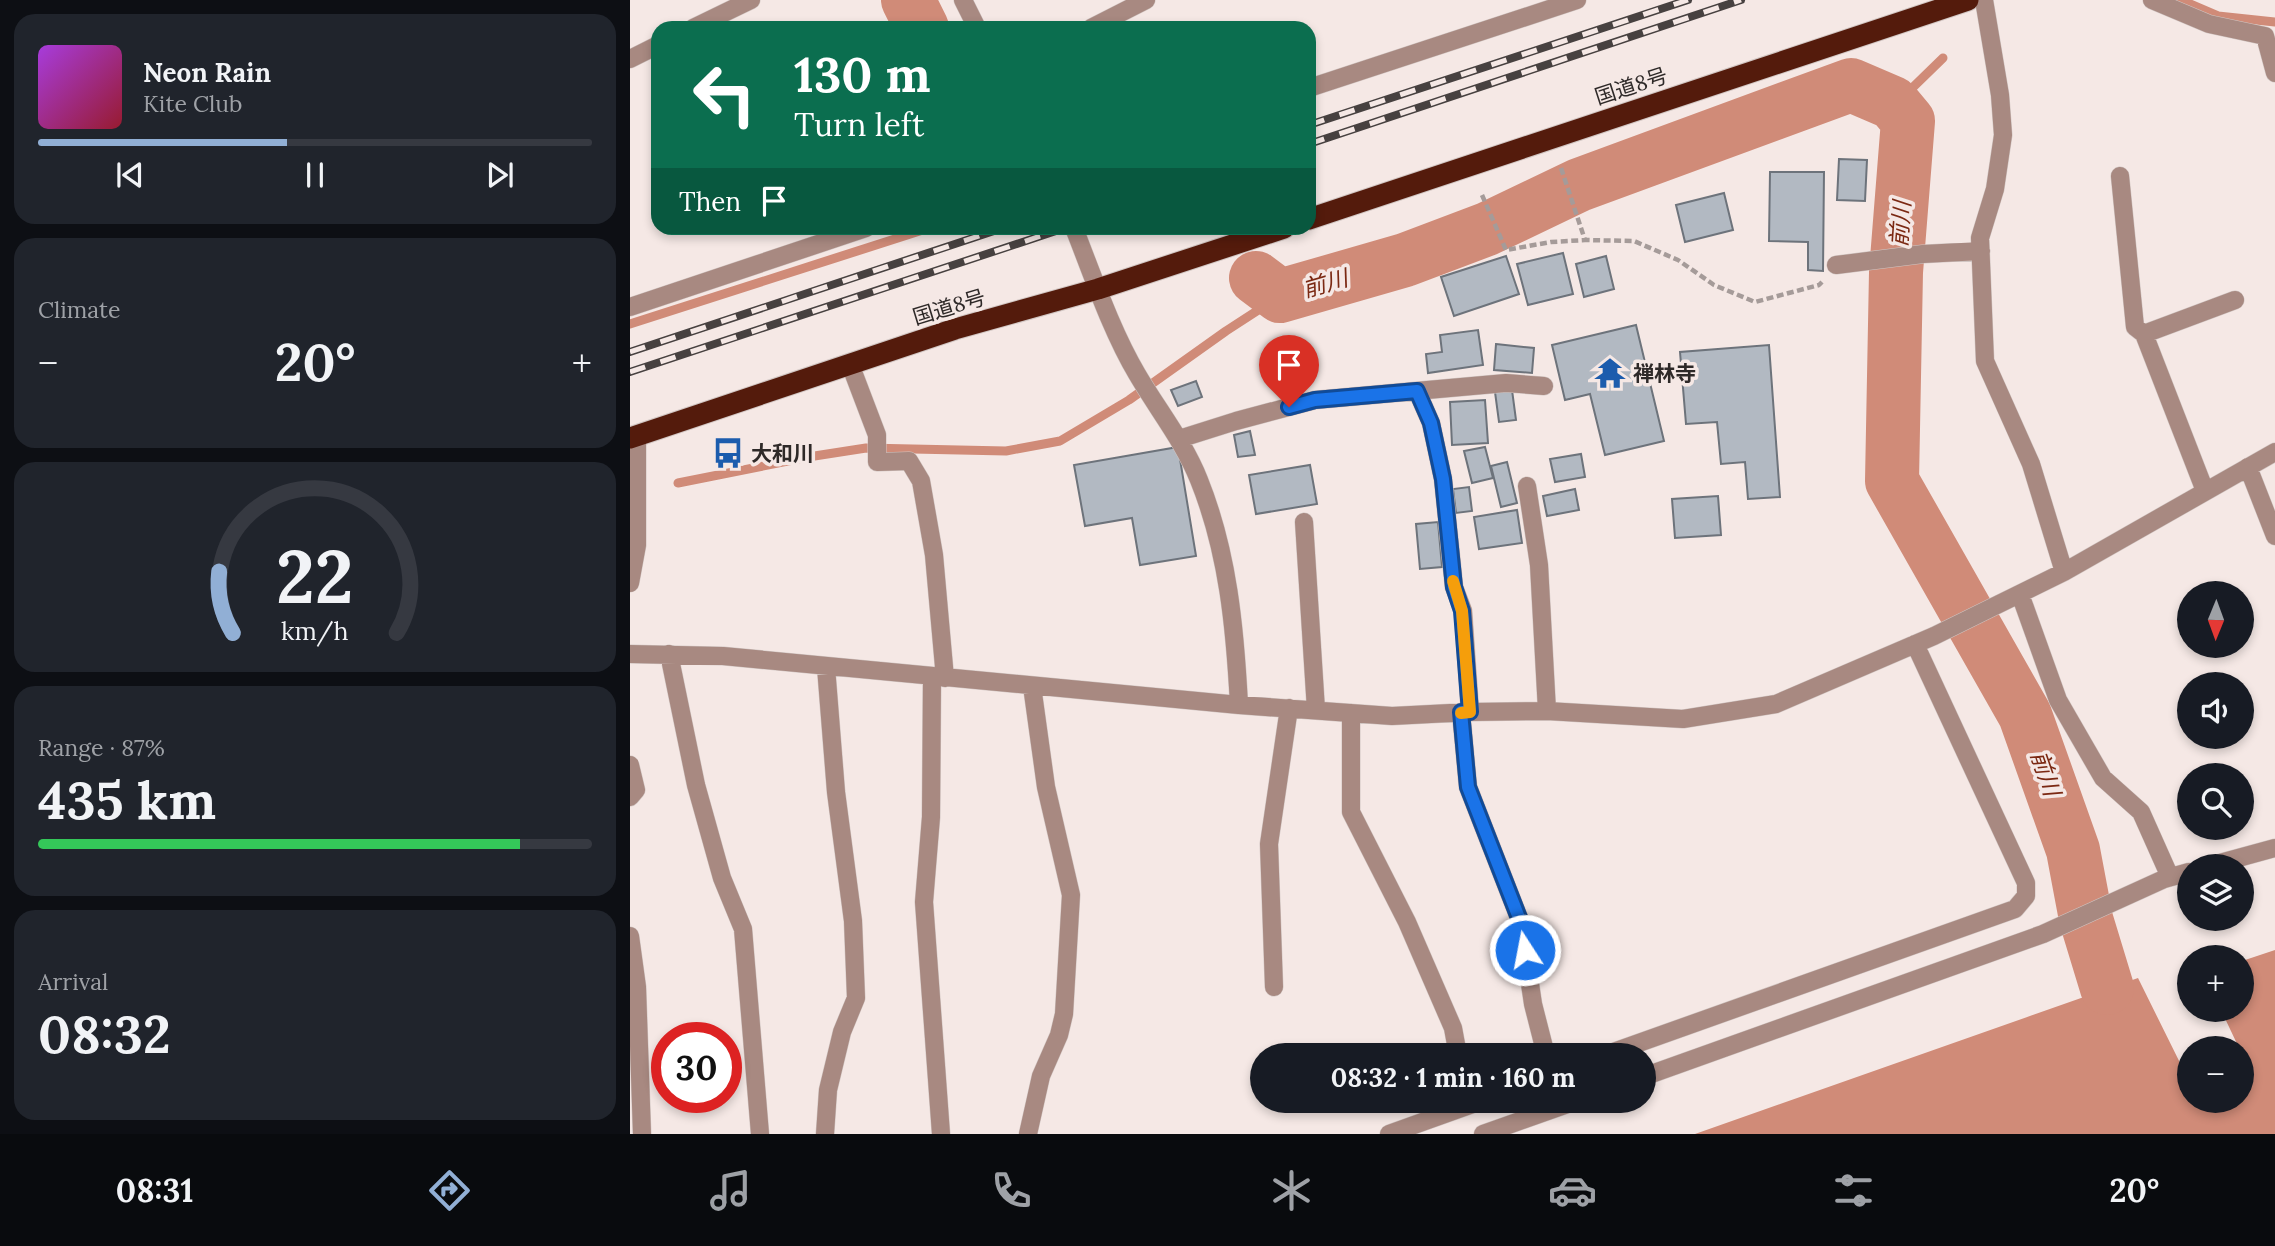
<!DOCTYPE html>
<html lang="en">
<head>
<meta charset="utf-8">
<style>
	:root { --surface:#171b24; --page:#20242c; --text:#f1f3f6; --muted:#9ea1a6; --line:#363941; --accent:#91afd5 }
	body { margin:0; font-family:Lora,"Noto Sans JP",serif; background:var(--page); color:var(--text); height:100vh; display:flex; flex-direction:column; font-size:26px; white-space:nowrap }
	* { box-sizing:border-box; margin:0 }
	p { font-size:23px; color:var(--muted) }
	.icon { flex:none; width:38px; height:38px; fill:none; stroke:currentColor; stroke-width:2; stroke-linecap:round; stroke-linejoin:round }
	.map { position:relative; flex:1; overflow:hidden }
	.side { display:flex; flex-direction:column; gap:14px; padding:14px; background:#0d0f14; width:630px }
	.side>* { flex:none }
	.top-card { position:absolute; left:21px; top:21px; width:665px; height:214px; border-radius:21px; box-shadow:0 4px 10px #0003; background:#0b6e4f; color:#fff; overflow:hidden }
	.needle { width:46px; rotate:181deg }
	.fabs { position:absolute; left:1547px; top:581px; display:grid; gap:14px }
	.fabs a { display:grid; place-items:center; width:77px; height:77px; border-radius:50%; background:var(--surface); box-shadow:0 4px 10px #0003; font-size:35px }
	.speed { position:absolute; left:21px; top:1022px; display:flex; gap:14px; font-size:35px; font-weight:700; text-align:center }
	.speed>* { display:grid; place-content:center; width:91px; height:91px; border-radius:50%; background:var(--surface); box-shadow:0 4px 10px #0003; line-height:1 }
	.speed .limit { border:10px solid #d22; background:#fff; color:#111 }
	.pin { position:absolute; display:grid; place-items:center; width:60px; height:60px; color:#fff; margin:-72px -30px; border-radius:50% 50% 50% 0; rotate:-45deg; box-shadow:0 0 7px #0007 }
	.pin .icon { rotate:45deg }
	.me { position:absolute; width:77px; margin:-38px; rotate:349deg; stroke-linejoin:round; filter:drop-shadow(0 0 5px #0008) }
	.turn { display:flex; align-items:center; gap:24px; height:147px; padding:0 28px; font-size:32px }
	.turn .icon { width:91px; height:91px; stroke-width:2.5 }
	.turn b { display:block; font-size:49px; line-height:60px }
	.then { display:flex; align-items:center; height:66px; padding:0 28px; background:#0003; gap:14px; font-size:26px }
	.big { font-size:52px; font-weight:700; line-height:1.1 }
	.side .tile { flex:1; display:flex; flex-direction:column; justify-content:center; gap:10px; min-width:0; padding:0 24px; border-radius:21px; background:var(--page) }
	.side .dial { align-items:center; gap:0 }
	.dial svg { height:182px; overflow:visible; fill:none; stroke:var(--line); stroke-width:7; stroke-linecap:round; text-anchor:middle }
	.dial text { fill:var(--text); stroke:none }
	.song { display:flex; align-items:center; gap:21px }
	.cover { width:84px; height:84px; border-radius:10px; background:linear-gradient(135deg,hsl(280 70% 55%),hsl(350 70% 35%)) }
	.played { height:7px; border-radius:4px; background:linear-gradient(90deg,var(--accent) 45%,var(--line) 45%) }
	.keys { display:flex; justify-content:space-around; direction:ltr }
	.heat { display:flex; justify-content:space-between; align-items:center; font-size:38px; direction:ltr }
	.charge { height:10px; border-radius:5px; background:linear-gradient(90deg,#34c759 87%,var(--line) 0) }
	.trip { position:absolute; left:620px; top:1043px; width:406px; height:70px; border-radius:35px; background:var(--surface); box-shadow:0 4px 10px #0003; font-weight:700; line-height:70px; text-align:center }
	.dock { display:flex; height:112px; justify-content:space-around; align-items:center; background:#090b0e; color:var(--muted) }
	.dock .icon { width:49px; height:49px }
	.dock .on { color:var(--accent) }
	.dock b { font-size:32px; color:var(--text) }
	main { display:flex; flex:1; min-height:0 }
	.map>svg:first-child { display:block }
	.water { fill:#d08b78 }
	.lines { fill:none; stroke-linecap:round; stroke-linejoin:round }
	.stream { stroke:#d08b78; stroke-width:9 }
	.river { stroke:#d08b78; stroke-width:54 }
	.building { fill:#b2b9c2; stroke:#6d737b; stroke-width:2 }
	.minor-casing { stroke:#d1c6c3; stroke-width:19 }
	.highway-casing { stroke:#d1c6c3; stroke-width:23 }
	.path { stroke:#a59b99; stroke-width:4.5; stroke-dasharray:7 3.5; stroke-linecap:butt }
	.minor { stroke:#a88981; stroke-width:18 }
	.highway { stroke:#541b0c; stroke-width:21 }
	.rail-casing { stroke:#474140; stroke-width:8 }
	.rail { stroke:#f5e8e5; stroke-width:5; stroke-dasharray:16; stroke-linecap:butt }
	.route-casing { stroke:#114b97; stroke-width:18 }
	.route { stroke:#1a73e8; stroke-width:12 }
	.slow { stroke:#f59e0b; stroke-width:12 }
	.labels { text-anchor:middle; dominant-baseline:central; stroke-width:7; stroke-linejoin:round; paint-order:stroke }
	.street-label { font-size:21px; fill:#2e2928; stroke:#f5e8e5 }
	.poi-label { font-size:21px; font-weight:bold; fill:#2e2928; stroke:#f5e8e5; text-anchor:start }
	.water-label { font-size:23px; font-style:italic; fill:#7b2913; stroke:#f5e8e5 }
</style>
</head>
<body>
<main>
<section class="side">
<div class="tile">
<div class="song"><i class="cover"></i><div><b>Neon Rain</b><p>Kite Club</p></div></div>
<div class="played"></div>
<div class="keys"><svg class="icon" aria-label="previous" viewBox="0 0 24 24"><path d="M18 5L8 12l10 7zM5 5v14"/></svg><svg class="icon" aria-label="pause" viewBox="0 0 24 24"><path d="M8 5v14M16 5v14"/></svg><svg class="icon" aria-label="next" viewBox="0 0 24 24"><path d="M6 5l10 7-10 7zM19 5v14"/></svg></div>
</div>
<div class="tile"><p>Climate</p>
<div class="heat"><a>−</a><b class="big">20°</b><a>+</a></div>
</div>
<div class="tile dial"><svg viewBox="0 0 100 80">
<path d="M14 69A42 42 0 1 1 86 69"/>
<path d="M14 69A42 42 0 0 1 8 42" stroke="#91afd5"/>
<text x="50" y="56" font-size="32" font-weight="700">22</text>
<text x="50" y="72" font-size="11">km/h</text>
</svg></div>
<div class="tile"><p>Range · 87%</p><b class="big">435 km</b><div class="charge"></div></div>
<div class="tile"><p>Arrival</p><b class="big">08:32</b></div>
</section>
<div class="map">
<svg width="1645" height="1134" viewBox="0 0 1645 1134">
	<rect width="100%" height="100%" fill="#f5e8e5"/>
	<path class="water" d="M1645,950V1134H1065L1508,978L1559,1081V1101H1612V1064L1616,1062L1612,1048H1609L1591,1010H1612V961Z"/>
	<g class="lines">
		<path class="stream" d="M1551,0L1588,16L1645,22
			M1269,110L1275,95L1313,58
			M0,324L299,228
			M48,483L178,457L236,448L376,451L430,441L499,400L596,331L650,296"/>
		<path class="river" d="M278,0L292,28
			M626,278L650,296L775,260L857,229L949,185L1221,85L1263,103L1278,121L1266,272L1262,481L1395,715L1443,850L1456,919L1477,988"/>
	</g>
	<path class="building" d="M1209,159L1237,160L1235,201L1207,200Z
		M1140,172H1194L1193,271L1178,270V242L1139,241Z
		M1094,193L1103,230L1055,242L1046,205Z
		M933,253L943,294L898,305L887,264Z
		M876,256L889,294L824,316L811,277Z
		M976,256L984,289L954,297L946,264Z
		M1006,325L1034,441L975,455L960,394L935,400L922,345Z
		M848,330L853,365L798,373L796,354L812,352L810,335Z
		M866,344L904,348L902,373L864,370Z
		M1139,345L1150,497L1118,499L1115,462L1091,464L1087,422L1056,424L1050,352Z
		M566,381L572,397L548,406L541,390Z
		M882,390L886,420L869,422L865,392Z
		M855,400L858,443L822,445L820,402Z
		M620,431L625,455L608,457L604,435Z
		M548,447L566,556L510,565L502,518L455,526L444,465Z
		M855,447L863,478L842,483L834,451Z
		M951,454L955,477L925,482L920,459Z
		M877,462L887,503L871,507L861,466Z
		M680,465L687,504L626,514L619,475Z
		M839,487L842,511L826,513L823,489Z
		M945,489L949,510L917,516L913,496Z
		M1088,496L1091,535L1045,538L1042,499Z
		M887,510L892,543L849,549L844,517Z
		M808,522L812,567L790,569L786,524Z"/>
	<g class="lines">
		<defs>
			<path id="minor" d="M333,0L347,28
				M1354,0L1370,95L1373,135L1365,189L1350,238L1355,361L1401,464L1434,572
				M1522,0L1579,24L1635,36L1645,73
				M63,28L121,0
				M461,28L516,0
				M0,59L28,45
				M679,88L947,0
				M1490,176L1505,327L1514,334L1575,491
				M444,228C463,276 481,330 507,374C528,410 554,442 569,480C598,552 605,628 609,705
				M1206,265L1293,254L1351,251
				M0,307L236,228
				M1514,334L1605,300
				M220,364L247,435V462L279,461L291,481L304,555L315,678
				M787,391L801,423L813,479L824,587L833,611L840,712
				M549,439L606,421L685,400L876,383L914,386
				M1618,467L1645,536
				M897,486L909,565L917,711
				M674,522L686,710
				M0,583L7,545V436
				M1390,594L1428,700L1473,778L1511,812L1540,877
				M0,654L93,656L609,705L762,716L840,712L917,711L1053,719L1146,704L1304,636L1434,572L1645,452
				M39,654L66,785L92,878L113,929L130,1134
				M302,677L301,817L294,902L311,1134
				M831,712L838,787L891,923L903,1004L916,1055
				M721,713V812L777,922L823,1028L828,1055
				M0,765L6,790L0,797
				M1579,866L1645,848
				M0,936L7,987L12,1134
				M644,987L639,844L659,708
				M975,1055L1385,909L1396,896V883L1285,644
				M1013,1077L1413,934L1534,879L1559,872
				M195,1134L198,1090L212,1032L226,998L223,921L206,792L196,667
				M398,1134L411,1076L429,1035L434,1014L441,895L416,787L402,686
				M759,1134L851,1101
				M853,1134L946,1101"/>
			<path id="highway" d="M679,219L1338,0
				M0,438L325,329L468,289L654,228"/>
		</defs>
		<use href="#minor" class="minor-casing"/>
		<use href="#highway" class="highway-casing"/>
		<path class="path" d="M931,168L955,240L1004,241L1048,260L1084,285L1125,302L1189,285L1192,282
			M852,195L876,250L921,242L955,240"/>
		<use href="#minor" class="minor"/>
		<use href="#highway" class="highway"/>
		<defs>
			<path id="rail" d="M679,125L1058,0
				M679,144L1111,0
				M0,352L373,228
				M0,372L435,228"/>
		</defs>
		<use href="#rail" class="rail-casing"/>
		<use href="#rail" class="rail"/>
	</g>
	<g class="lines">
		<defs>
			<path id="route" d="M659,407L685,400L787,391L801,423L813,479L824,587L832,611L840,712H831L838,787L891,923L895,950"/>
		</defs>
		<use href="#route" class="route-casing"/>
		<use href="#route" class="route"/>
		<path class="slow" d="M823,581L832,611L840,712L831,713"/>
	</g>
	<defs>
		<symbol id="temple-bare" viewBox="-9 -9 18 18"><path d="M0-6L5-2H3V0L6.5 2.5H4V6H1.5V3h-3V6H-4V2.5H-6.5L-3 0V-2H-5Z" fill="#1c5cad" stroke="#f5e8e5" stroke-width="2.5" paint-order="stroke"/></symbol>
		<symbol id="bus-bare" viewBox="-9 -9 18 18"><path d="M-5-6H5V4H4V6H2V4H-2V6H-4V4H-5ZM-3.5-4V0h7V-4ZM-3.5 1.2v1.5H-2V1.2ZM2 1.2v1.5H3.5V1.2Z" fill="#1c5cad" stroke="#f5e8e5" stroke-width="2.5" paint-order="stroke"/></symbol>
	</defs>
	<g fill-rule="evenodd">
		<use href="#temple-bare" x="958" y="351" width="44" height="44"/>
		<use href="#bus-bare" x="76" y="431" width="44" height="44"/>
	</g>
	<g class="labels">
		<g class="street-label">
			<text transform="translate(1001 86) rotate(-18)">国道8号</text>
			<text transform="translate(319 307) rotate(-17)">国道8号</text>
		</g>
		<g class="poi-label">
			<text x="1003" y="373">禅林寺</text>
			<text x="121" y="453">大和川</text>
		</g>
		<g class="water-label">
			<text transform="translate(1270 224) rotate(-86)">前川</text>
			<text transform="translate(695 283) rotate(-16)">前川</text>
			<text transform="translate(1416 773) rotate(71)">前川</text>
		</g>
	</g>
</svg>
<div class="fabs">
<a><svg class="needle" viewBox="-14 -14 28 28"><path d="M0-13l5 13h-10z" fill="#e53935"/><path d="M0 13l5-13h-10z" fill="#9ea1a6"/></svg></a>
<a><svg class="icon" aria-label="sound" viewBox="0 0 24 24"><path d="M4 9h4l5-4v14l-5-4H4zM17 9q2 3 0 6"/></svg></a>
<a><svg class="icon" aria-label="search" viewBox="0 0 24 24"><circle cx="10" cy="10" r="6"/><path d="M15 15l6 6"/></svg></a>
<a><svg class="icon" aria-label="layers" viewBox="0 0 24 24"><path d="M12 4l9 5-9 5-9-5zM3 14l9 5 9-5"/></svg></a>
<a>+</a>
<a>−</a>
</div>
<div class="speed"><div class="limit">30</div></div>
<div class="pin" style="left:659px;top:407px;background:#d93025"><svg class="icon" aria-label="arrive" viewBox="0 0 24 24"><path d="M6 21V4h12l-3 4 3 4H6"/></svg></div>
<svg class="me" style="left:895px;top:950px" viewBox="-20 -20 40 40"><circle r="17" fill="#1a73e8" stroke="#fff" stroke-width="3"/><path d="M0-11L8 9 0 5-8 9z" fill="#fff"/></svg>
<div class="trip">08:32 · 1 min · 160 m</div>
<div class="top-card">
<div class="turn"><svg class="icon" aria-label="left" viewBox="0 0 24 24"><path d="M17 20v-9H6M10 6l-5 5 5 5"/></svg><div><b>130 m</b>Turn left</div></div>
<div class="then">Then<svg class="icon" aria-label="arrive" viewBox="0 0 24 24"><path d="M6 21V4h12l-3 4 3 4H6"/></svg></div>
</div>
</div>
</main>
<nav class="dock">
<b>08:31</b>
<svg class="icon on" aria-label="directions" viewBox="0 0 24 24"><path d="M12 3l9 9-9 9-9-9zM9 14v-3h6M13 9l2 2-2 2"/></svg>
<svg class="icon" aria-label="music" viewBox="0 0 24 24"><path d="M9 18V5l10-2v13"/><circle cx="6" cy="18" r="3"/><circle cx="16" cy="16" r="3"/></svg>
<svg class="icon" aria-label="phone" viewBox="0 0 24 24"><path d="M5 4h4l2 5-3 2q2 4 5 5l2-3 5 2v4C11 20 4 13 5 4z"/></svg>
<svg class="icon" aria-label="climate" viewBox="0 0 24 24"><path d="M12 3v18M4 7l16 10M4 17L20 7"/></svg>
<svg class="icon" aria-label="car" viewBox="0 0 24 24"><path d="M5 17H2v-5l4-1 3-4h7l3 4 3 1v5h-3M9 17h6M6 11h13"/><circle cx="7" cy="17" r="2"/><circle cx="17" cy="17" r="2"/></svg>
<svg class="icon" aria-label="filters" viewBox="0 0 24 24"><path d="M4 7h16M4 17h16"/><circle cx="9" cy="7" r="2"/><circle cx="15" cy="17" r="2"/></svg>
<b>20°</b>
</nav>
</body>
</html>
